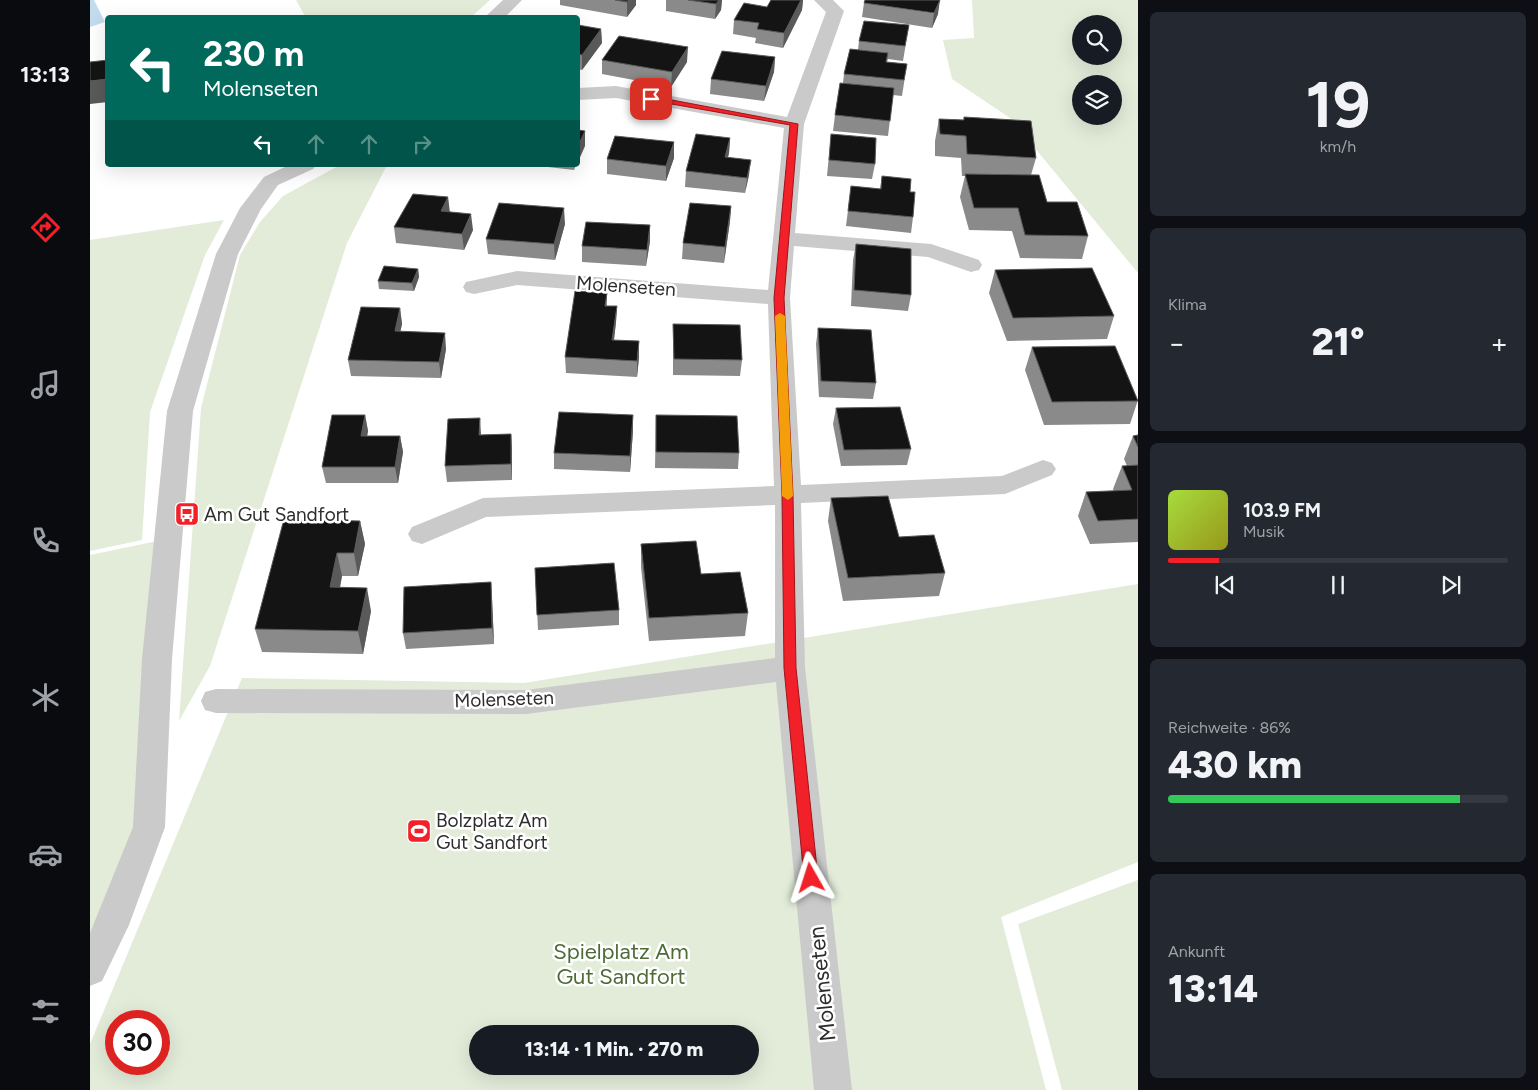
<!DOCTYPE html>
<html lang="de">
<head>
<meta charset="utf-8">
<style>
	:root { --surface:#171b24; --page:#242831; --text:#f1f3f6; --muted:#9ea1a6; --line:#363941; --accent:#f22129 }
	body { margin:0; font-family:Figtree,sans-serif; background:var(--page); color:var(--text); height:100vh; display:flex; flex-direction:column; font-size:19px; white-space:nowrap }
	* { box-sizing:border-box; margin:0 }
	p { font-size:16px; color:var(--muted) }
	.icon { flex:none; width:28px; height:28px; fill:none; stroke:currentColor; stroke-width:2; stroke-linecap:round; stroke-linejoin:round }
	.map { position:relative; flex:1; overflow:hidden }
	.side { display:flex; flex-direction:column; gap:12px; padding:12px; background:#0d0f14; width:400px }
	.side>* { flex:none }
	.hud { position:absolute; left:15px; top:15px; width:475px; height:152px; border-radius:5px; box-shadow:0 5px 20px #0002; background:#00695c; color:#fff; overflow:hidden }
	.fabs { position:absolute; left:982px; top:15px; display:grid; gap:10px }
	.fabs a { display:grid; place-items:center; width:50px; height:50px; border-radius:50%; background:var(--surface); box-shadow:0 5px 20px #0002; font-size:25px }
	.speed { position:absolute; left:15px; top:1010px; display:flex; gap:10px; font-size:25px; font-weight:700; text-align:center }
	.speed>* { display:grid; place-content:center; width:65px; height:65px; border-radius:50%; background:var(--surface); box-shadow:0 5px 20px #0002; line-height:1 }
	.speed .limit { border:8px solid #d22; background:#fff; color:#111 }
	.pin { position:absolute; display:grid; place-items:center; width:42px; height:42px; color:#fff; margin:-21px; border-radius:10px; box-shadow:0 2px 8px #0006 }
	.me { position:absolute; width:55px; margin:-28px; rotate:354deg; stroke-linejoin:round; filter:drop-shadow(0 0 4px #0008) }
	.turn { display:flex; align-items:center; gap:18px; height:105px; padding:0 15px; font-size:22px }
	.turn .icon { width:65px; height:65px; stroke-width:2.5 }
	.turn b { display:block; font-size:35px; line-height:42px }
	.lanes { display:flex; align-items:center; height:48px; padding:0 15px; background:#0003; justify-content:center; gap:25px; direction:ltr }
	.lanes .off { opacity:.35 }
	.big { font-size:38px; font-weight:800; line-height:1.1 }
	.side .widget { flex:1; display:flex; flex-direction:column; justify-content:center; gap:8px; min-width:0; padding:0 18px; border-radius:8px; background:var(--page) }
	.side .dial { align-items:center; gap:0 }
	.dial b { font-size:65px; line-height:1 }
	.song { display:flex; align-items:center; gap:15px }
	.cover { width:60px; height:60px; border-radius:8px; background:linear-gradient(135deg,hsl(80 70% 55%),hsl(60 70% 35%)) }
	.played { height:5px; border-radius:2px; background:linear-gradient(90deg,var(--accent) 15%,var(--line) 15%) }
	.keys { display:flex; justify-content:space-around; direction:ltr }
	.heat { display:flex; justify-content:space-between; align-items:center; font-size:28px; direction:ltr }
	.charge { height:8px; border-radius:4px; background:linear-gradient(90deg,#34c759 86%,var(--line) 0) }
	.trip { position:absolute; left:379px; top:1025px; width:290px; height:50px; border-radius:25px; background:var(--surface); box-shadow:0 5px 20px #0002; font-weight:800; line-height:50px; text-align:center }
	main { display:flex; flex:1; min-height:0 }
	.menu { display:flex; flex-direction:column; width:90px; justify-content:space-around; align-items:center; background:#090b0e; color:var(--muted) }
	.menu .icon { width:35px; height:35px }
	.menu .current { color:var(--accent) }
	.menu b { font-size:22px; color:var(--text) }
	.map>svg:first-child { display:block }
	.green { fill:#e2ecd9; fill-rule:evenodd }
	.water { fill:#c3dced }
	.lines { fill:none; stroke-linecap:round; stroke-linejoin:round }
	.minor { fill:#cacaca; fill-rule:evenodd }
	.wall { fill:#8a8a8a }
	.shaded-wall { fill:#5a5a5a }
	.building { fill:#141414; stroke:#5a5a5a }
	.route { fill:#f22129; stroke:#9d151b }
	.slow { fill:#f59e0b }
	.labels { text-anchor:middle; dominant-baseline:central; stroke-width:5; stroke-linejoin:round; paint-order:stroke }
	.street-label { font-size:19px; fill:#2d2d2d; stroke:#fff }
	.poi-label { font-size:19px; fill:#2d2d2d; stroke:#fff; text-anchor:start }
	.near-park-label { font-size:22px; fill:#4e6b37; stroke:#fff }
	.near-street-label { font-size:22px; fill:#2d2d2d; stroke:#fff }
</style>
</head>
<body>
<main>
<nav class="menu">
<b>13:13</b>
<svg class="icon current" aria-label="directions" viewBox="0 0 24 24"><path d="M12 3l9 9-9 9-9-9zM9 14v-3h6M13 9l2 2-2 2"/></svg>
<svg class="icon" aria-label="music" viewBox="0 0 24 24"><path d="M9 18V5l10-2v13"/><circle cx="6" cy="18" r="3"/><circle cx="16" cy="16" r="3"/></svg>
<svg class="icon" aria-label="phone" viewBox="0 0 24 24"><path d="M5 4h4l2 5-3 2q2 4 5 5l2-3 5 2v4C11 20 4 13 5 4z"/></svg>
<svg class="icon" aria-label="climate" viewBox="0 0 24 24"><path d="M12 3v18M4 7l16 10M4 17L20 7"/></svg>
<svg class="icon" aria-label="car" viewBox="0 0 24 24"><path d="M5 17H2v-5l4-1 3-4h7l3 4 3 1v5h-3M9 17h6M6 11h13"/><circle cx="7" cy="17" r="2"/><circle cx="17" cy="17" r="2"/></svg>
<svg class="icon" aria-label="filters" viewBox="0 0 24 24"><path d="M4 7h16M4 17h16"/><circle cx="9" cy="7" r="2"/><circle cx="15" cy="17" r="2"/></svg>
</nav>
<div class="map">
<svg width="1048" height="1090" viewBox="0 0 1048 1090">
	<rect width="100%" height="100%" fill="#fff"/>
	<path class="green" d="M206,0H400L381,17L216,18Z
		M882,0H1048V273L920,118L862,79L853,40L884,38ZM991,24H1024V56H991ZM991,84H1024V116H991Z
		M250,165H297L257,243L120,666L89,721L111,408L150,255L170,222L193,196Z
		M134,220L115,255L60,412L52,540L0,551V240Z
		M77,539L59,827L0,969V555Z
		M1048,584V862L911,917L956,1090H0V1044L152,678L434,683ZM26,1021H69V1064H26ZM388,1034H660V1066H388Z
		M1048,880V1090H972L928,924Z"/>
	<path class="water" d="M0,0H4L15,22L0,27Z"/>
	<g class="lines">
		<path class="minor" d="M413,0H432L414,18H394Z
			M724,0H743L754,11L714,124L705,233L841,244L889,260L892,265L889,270L881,272L838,257L704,246L700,298L711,485L912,476L953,460L962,463L966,469L962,475L915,494L711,503L715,668L762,1090H724L686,682L436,714L126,713L115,710L111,701L115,692L126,689L436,690L685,658V505L396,517L332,544L322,541L318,534L322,527L393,498L684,486L678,304L427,285L384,294L376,292L373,287L376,282L427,271L678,290L694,128L526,98L488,100V88L526,86L697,117L736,12Z
			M199,165H226L223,169L188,185L171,209L148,254L103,411L82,659L75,827L39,925L12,981L0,986V933L43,827L52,659L77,411L126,254L150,208L174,177Z"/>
	</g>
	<path class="wall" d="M470,0H546V5L537,17L470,5Z
		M576,0H632L631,10L625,19L576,11Z
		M681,0H713L712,10L693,48L665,43L666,38L643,34L644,20L677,7Z
		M774,3L848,14L842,28L772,17Z
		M488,25L511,29L512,43L492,70L488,69Z
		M819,25L813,61L798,59L797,62L817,64L812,96L803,95L798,136L743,131L745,115L753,83L754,74L768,50L769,41Z
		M685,57L684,72L674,101L620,94L621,79Z
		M512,60L597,62L581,87L512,74Z
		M874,117L946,158L941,175L957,202L998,236L992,259L930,258L922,231L879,230L870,197L875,176H872L871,158L845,156V141L849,119L873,120Z
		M741,134L785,164L782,179L737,176Z
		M640,138L639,153L638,157L659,175L655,193L595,187L596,171Z
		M584,158L576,181L517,174V159Z
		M441,165H486L484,170Z
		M792,176L820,192L823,217L821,233L756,226L761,186L790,189Z
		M358,197L359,212L383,230L374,250L306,243L304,227Z
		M641,206L640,221L634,263L592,259L593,243Z
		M475,224L465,260L398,254L396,239Z
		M560,241L556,266L492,262V246Z
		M766,244L821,295L818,311L761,306L763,260Z
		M328,269L329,277L324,291L289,289L288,281Z
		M905,270L1024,316L1017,339L917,341L899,293Z
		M517,293V306H527L526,322L524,340L549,357L547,377L476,373L475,357Z
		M310,308L312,324L310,332L356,349L351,378L261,376L258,360Z
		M583,324L652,360L650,376L583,375Z
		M728,328L786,383L783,399L729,397L726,344Z
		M942,347L1048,400L1040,424L954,425L935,370Z
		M746,408L821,449L817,465L751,466L743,424Z
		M275,415L278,431L277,436H310L313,452L308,483H236L232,467Z
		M566,415L649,453L648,469L565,468Z
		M543,431L540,472L464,469V453Z
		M421,434L422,450V480L357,482L355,466L391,435Z
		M1048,435V542L1000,544L988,516L996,492L1024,491L1023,489L1032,466H1037L1034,459L1043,436Z
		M741,498L809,537L855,573L849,596L753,601L738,521Z
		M270,521L275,544L268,576H252L250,588L281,611L273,654L172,652L165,629Z
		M551,544L611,574L658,613L655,636L559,641L551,567Z
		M445,568L529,610V625L448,630Z
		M401,582L402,598L404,644L316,649L313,633Z"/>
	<path class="shaded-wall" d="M539,0H546V5L537,17V2Z
		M629,0H632L631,10L625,19L626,4Z
		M711,0H713L712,10L693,48L694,33Z
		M850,0L848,14L842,28L844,13Z
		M511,29L512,43L492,70V55Z
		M598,47L597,62L581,87L582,72Z
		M685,57L684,72L674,101L676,86Z
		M18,79V102L0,104V81Z
		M495,131V146L488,162V146Z
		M640,138L639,153L634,173L635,157Z
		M584,142V158L576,181V166Z
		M661,160L659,175L655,193L657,178Z
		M358,197L360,213L351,211Z
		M641,206L640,221L634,263L635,247Z
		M474,208L475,224L465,260L464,244Z
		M381,214L383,230L374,250L372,234Z
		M560,225V241L556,266L557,250Z
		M328,269L329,277L324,291L322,283Z
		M527,306L526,322L522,356V340Z
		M310,308L312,324L307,347L305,331Z
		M355,333L356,349L351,378L349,362Z
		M549,341V357L547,377V361Z
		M275,415L278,431L274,452L271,436Z
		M543,415V431L540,472V456Z
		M390,418L391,435V451L389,435Z
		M421,434L422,450V480L421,464Z
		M310,436L313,452L308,483L305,467Z
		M270,521L275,544L268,576L264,553Z
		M247,553L252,576L245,611L240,587Z
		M401,582L402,598L404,644L402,628Z
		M277,588L281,611L273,654L268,631Z"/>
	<path class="building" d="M525,0H539L537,2Z
		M598,0H629L626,4Z
		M681,0H711L694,33L667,29L669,23L644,20L654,3L677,7Z
		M775,0H850L844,13L774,3Z
		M774,21L819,25L815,46L769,41Z
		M488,25L511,29L492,55L488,54Z
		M529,36L598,47L582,72L512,60Z
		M760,49L798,53L796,62L817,64L814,80L754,74Z
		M632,51L685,57L676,86L621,79Z
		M18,60V79L0,81V62Z
		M750,83L804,88L800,121L745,115Z
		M874,117L941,121L946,158L877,154L876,136L850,134L849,119L874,120Z
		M488,130L495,131L488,146Z
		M606,134L640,138L635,157L661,160L657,178L596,171Z
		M741,134L786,138L785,164L739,160Z
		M525,136L584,142L576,166L517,159Z
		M875,174L949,175L957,202H987L998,236L935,235L928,208H884Z
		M792,176L821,179L820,192H825L823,217L758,211L761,186L791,189Z
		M323,194L358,197L351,211L381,214L372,234L304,227Z
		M409,203L474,208L464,244L396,239Z
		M600,203L641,206L635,247L593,243Z
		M496,222L560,225L557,250L492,246Z
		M766,244L821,249V295L764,290Z
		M294,266L328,269L322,283L288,281Z
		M1002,268L1024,316L923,318L905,270Z
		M485,291L517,293L515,306H527L522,340L549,341L547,361L475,357Z
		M271,307L310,308L305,331L355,333L349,362L258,360Z
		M583,324L650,325L652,360L584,359Z
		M728,328L781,330L786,383L731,381Z
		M1025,346L1048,401L962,402L942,347Z
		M810,407L821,449L754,450L746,408Z
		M469,412L543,415L540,456L464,453Z
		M242,415H275L271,436H310L305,467H232Z
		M566,415L647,416L649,453L566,452Z
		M390,418L389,435L421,434V464L355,466L358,419Z
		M1048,435V447L1043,436Z
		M1048,465V519L1008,521L996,492L1042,490L1032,466Z
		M798,496L809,537L844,535L855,573L758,578L741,498Z
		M194,519L270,521L264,553H247L240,587L277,588L268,631L165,629Z
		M606,541L611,574L650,572L658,613L559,618L551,544Z
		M524,563L529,610L447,615L445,568Z
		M401,582L402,628L313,633L314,587Z"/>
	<path class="route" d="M561,96L708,124L694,298L703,495L706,668L728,878L726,882L721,884L716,882L714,878L694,668L692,495L684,298L700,125L559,100L557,99Z"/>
	<path class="slow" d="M690,313L695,316L703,496L698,500L692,496L685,316Z"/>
	<defs>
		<symbol id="bus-square" viewBox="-11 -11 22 22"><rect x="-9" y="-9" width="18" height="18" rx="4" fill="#f22129" stroke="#fff"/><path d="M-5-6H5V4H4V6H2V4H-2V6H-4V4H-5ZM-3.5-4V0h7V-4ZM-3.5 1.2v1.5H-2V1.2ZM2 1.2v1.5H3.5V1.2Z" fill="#fff"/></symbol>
		<symbol id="stadium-square" viewBox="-11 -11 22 22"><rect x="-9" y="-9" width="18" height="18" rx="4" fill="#f22129" stroke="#fff"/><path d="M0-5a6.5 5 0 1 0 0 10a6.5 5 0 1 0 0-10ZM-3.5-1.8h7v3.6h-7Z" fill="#fff"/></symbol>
	</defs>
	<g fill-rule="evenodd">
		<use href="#bus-square" x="83" y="500" width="28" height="28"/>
		<use href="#stadium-square" x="315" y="817" width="28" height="28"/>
	</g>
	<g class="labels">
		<g class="street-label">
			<text transform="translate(536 286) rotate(4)">Molenseten</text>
			<text transform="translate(414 699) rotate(-2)">Molenseten</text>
		</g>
		<g class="poi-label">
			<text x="114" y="514">Am Gut Sandfort</text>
			<text x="346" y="820">Bolzplatz Am<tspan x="346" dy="22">Gut Sandfort</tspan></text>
		</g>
		<g class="near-park-label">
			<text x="531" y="951">Spielplatz Am<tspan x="531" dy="25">Gut Sandfort</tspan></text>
		</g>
		<g class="near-street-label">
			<text transform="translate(732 984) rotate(-96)">Molenseten</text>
		</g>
	</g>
</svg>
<div class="fabs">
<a><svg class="icon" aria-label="search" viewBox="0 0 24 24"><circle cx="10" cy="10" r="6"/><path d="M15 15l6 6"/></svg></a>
<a><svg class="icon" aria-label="layers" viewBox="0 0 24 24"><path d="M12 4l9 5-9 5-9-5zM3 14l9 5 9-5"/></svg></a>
</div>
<div class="speed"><div class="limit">30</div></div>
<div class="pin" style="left:561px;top:99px;background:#d93025"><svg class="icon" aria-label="arrive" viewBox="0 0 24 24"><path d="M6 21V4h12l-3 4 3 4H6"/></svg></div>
<svg class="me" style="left:721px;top:878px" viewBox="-20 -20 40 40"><path d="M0-17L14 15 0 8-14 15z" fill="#f22129" stroke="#fff" stroke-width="4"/></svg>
<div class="trip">13:14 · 1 Min. · 270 m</div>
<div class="hud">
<div class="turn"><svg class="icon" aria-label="left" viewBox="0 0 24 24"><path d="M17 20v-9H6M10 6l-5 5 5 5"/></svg><div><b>230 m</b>Molenseten</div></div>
<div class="lanes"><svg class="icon" aria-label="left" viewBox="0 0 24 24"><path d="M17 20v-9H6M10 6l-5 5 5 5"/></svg><svg class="icon off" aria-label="ahead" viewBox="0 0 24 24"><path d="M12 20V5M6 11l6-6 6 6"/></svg><svg class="icon off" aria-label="ahead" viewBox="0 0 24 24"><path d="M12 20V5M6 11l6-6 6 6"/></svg><svg class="icon off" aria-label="right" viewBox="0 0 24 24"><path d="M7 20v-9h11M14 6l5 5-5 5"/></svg></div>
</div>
</div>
<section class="side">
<div class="widget dial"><b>19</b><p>km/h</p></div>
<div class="widget"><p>Klima</p>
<div class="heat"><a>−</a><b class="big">21°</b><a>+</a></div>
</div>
<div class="widget">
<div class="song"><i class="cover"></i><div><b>103.9 FM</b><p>Musik</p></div></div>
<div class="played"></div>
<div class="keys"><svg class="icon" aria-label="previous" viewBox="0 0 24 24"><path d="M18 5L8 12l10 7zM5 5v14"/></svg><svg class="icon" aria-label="pause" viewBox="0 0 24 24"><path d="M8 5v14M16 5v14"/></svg><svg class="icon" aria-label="next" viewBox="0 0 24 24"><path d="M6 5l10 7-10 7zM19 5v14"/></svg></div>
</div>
<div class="widget"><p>Reichweite · 86%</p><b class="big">430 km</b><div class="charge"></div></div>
<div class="widget"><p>Ankunft</p><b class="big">13:14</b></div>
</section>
</main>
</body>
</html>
